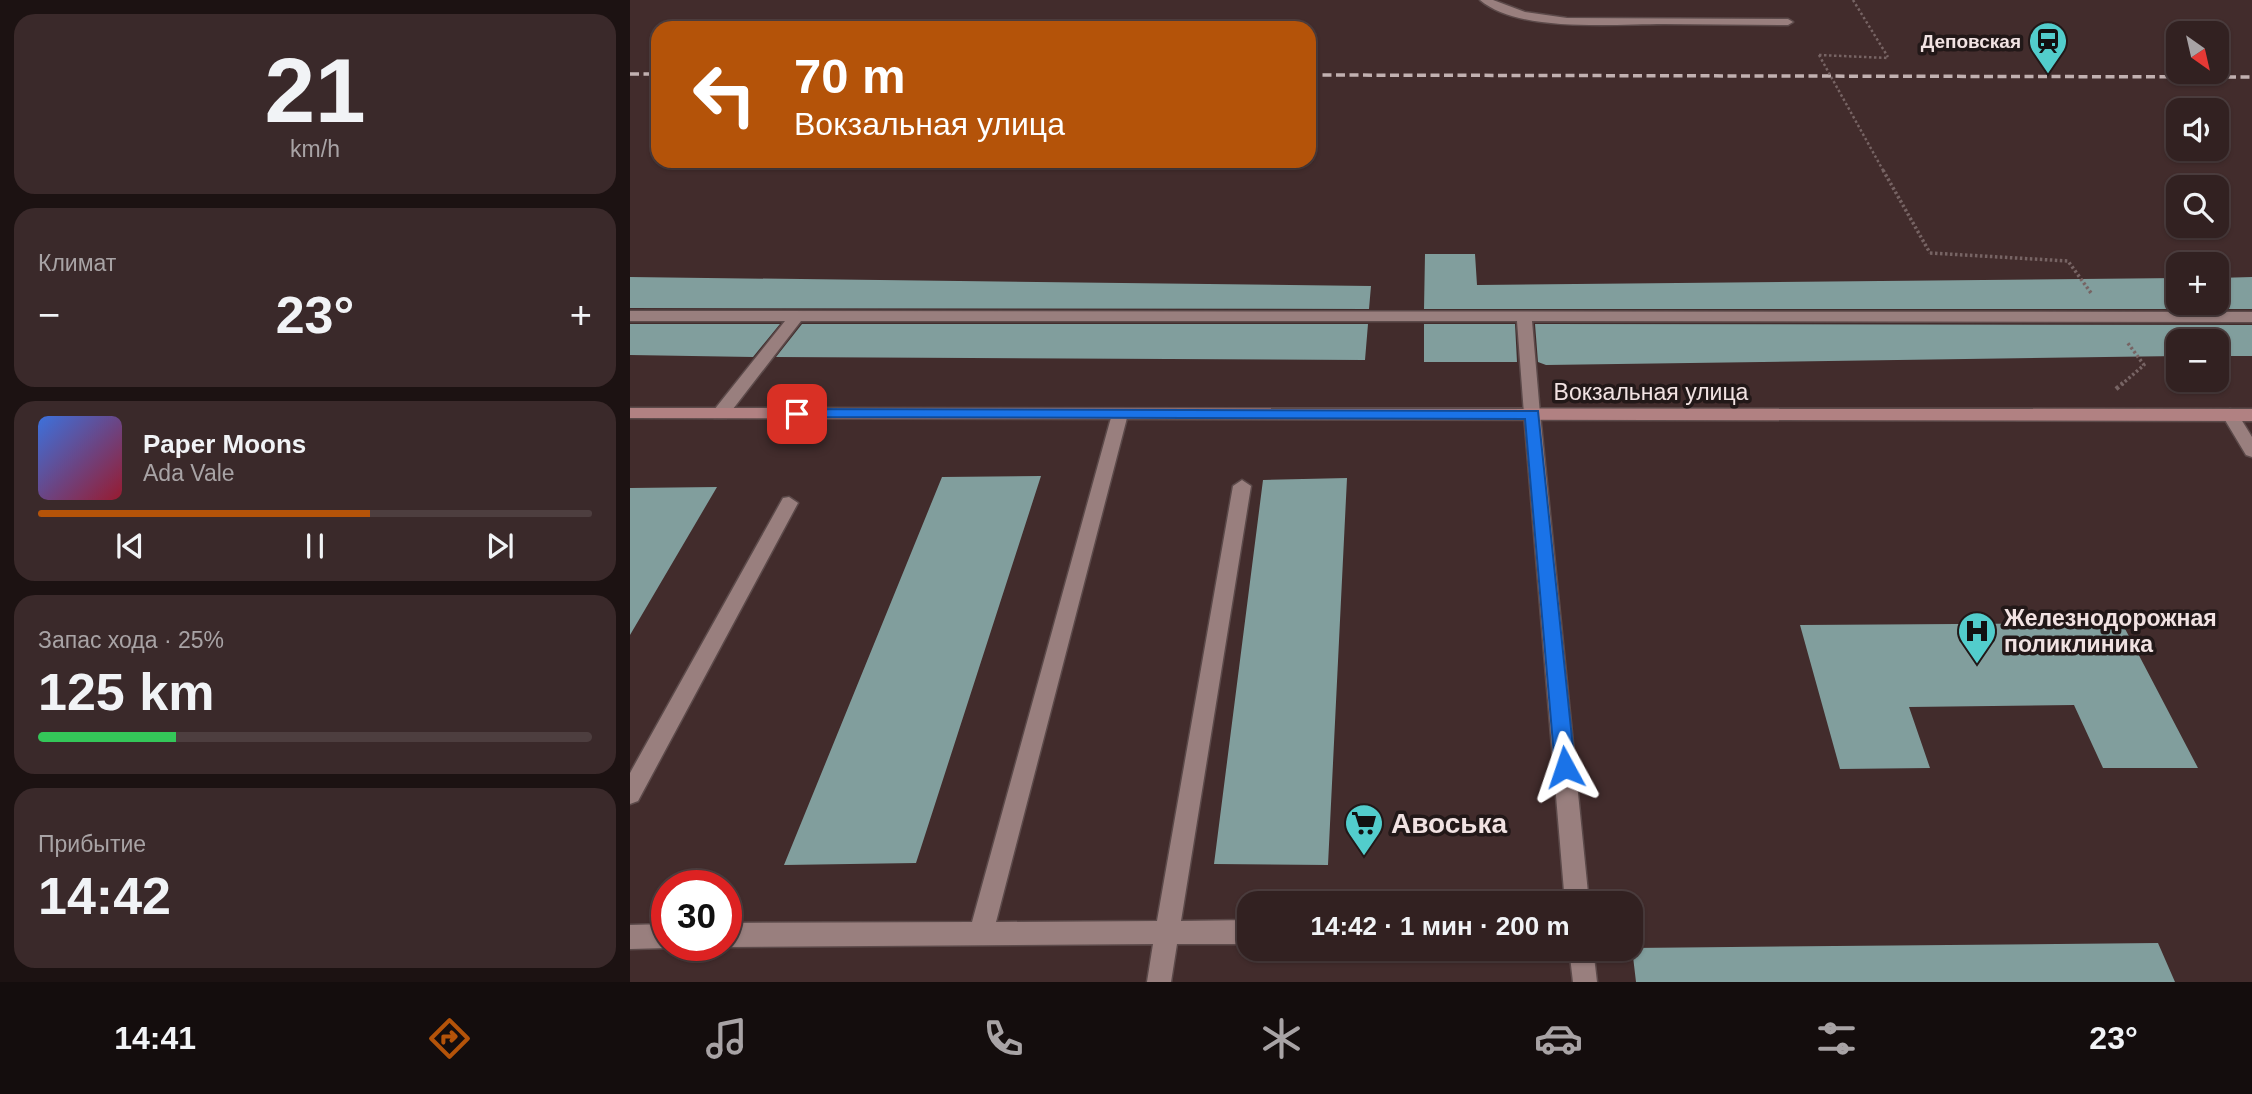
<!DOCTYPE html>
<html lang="ru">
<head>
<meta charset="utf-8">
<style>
	:root { --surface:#322121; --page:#3a292a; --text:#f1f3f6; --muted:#a8a3a5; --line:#4d3e3f; --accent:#b45309 }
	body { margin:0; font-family:Arial,sans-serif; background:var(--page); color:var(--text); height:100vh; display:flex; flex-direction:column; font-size:26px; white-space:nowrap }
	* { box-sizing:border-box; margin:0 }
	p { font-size:23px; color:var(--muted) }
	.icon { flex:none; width:38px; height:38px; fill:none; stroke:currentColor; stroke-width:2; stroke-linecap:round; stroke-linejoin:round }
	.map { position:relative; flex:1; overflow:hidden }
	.panel { display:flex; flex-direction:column; gap:14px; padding:14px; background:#1c1212; width:630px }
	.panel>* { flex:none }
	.hud { position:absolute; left:21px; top:21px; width:665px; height:147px; border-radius:21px; box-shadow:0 2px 5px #0004,0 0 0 2px var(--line); background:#b45309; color:#fff; overflow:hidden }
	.needle { width:46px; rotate:146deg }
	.tools { position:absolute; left:1536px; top:21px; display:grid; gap:14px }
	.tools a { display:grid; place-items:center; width:63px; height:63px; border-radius:14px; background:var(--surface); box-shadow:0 2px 5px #0004,0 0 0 2px var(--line); font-size:35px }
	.speed { position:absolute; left:21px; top:870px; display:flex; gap:14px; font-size:35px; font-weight:700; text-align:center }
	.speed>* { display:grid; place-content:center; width:91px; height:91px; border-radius:50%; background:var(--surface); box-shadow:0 2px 5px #0004,0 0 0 2px var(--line); line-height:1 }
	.speed .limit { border:10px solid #d22; background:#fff; color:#111 }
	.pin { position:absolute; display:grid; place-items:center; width:60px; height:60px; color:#fff; margin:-30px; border-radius:14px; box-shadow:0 4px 10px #0006 }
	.me { position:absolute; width:77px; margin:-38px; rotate:355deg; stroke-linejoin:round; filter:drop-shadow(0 0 5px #0008) }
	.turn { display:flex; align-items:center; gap:24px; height:147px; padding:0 28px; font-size:32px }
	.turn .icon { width:91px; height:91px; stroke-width:2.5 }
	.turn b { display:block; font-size:49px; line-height:60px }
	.big { font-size:52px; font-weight:600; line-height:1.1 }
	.panel .widget { flex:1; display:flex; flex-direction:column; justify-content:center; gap:10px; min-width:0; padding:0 24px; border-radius:21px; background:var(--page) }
	.panel .dial { align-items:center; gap:0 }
	.dial b { font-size:91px; line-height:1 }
	.song { display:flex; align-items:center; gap:21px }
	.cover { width:84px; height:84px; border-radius:10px; background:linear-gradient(135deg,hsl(220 70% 55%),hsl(350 70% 35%)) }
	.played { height:7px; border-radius:4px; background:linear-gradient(90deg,var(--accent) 60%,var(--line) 60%) }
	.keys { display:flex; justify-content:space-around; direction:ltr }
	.heat { display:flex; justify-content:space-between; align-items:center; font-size:38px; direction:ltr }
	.charge { height:10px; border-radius:5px; background:linear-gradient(90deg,#34c759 25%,var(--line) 0) }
	.trip { position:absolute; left:607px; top:891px; width:406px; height:70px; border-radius:21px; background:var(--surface); box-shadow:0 2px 5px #0004,0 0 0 2px var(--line); font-weight:600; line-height:70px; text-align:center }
	.tabs { display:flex; height:112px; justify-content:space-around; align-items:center; background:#140d0d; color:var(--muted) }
	.tabs .icon { width:49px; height:49px }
	.tabs .on { color:var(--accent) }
	.tabs b { font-size:32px; color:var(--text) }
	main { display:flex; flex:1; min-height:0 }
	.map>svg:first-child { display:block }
	.building { fill:#819e9d }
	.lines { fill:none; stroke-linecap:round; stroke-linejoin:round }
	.lane-casing { stroke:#5c4a4a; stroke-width:3 }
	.street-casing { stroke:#5c4a4a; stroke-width:3 }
	.secondary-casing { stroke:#5c4a4a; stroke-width:3 }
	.path-far2 { stroke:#776464; stroke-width:2.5; stroke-dasharray:2.5 2.5; stroke-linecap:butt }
	.path-far1 { stroke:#776464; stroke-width:3.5; stroke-dasharray:2.5 2.5; stroke-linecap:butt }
	.path { stroke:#776464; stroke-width:4.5; stroke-dasharray:3.5 3.5; stroke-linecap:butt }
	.lane { fill:#997f7e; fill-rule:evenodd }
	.street { fill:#997f7e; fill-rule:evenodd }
	.secondary { fill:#b18182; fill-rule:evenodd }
	.rail { stroke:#c2b1b1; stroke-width:3.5; stroke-dasharray:9 4.5; stroke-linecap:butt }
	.path-bridge-far1 { stroke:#776464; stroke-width:2.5; stroke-dasharray:2.5 2.5; stroke-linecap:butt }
	.path-bridge { stroke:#776464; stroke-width:3.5; stroke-dasharray:2.5 2.5; stroke-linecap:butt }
	.route { fill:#1a73e8; stroke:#114b97; stroke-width:2 }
	.labels { text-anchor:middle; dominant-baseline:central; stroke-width:7; stroke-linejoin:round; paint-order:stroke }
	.far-poi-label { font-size:19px; font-weight:bold; fill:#f1e2e2; stroke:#221818; text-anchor:end }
	.street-label { font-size:23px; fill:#f1e2e2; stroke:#221818 }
	.poi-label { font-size:23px; font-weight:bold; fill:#f1e2e2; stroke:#221818; text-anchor:start }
	.near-poi-label { font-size:28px; font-weight:bold; fill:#f1e2e2; stroke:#221818; text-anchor:start }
</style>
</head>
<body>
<main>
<section class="panel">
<div class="widget dial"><b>21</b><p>km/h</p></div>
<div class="widget"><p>Климат</p>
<div class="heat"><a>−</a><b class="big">23°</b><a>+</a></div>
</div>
<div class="widget">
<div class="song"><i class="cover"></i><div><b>Paper Moons</b><p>Ada Vale</p></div></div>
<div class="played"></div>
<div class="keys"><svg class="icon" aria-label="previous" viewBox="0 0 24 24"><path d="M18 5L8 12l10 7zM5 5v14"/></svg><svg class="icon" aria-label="pause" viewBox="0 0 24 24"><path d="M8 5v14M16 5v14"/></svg><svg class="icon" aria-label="next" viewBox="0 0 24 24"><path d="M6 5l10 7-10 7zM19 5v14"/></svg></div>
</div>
<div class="widget"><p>Запас хода · 25%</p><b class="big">125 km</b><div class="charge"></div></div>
<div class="widget"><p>Прибытие</p><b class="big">14:42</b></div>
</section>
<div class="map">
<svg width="1622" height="982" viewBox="0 0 1622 982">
	<rect width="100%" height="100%" fill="#422c2c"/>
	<path class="building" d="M795,254H845L847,285L1549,278V303H1587V278L1622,277V309H794Z
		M0,277L741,286L739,309L0,308Z
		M0,324H150L123,357L0,355Z
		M172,324H738L735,360L146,357Z
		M794,324H885L887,362H794Z
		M905,324L1622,325V356H1587V341H1549V356L916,365L908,362Z
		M411,476L286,863L154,865L312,477Z
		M717,478L698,865L584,864L633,480Z
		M87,487L0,635V488Z
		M1492,623L1568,768H1473L1444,705L1279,707L1300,768L1210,769L1170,625Z
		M1528,943L1545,982H1006L1002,948Z"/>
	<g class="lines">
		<defs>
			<path id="lane" d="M850,0H863L895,12L937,18L1158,19L1163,22L1158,25C1117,25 1075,24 1034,24C984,24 889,33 850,0Z
				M0,311L1622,312V322L902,321L910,414L902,419L894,414L887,321H171L96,418H84L82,414L84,410L155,321H0Z
				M490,409L498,414L366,922L527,921L603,486L612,480L621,486L551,921L620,920V944H547L541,982H517L523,944L96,947L91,945H96V923L342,922L482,414Z
				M159,497L168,503L8,801L0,804V773L153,498Z
				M37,924V945H44L37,948L0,949V925Z"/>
			<path id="street" d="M902,409L910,414L959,903H935L894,414Z
				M1600,409L1606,411L1622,437V457L1616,455L1592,415Z
				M939,948H963L967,982H943Z"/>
			<path id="secondary" d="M0,408L1622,409V421L0,418Z"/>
		</defs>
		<use href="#lane" class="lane-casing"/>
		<use href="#street" class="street-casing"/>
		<use href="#secondary" class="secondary-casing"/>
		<path class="path-far2" d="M1223,0L1258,57
			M1189,55L1258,58"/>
		<path class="path-far1" d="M1300,253L1438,261L1461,293
			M1491,385L1514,365L1497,342"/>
		<path class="path" d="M1486,389L1493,383"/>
		<use href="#lane" class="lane"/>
		<use href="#street" class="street"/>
		<use href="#secondary" class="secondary"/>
		<path class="rail" d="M0,74H28
			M679,75L1622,77"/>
		<path class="path-bridge-far1" d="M1189,55L1254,172"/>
		<path class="path-bridge" d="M1253,170L1300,253"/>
	</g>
	<path class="route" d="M167,409L908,411L945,767L942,774L935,776L928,774L925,767L895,419L162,417L159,414Z"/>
	<defs>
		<symbol id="station-pin" viewBox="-11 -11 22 30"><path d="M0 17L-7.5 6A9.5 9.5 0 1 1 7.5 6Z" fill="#52cdcc" stroke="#221818"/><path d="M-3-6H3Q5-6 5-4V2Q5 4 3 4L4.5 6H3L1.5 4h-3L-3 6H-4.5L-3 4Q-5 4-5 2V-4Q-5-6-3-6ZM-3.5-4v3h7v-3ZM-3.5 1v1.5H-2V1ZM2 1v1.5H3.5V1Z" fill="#111"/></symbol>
		<symbol id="hospital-pin" viewBox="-11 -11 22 30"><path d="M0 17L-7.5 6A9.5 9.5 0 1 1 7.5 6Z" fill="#52cdcc" stroke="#221818"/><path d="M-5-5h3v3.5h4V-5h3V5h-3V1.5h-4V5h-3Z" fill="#111"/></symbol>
		<symbol id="supermarket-pin" viewBox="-11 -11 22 30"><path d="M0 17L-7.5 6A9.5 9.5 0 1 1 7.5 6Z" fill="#52cdcc" stroke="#221818"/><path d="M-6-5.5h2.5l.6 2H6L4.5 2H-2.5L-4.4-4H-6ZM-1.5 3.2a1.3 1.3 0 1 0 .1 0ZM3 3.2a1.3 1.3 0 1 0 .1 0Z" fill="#111"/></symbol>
	</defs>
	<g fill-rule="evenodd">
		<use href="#station-pin" x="1396" y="19" width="44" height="60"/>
		<use href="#hospital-pin" x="1325" y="609" width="44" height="60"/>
		<use href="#supermarket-pin" x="712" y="801" width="44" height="60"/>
	</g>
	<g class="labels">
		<g class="far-poi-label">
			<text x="1391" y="41">Деповская</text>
		</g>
		<g class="street-label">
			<text x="1021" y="392">Вокзальная улица</text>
		</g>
		<g class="poi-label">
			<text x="1374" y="618">Железнодорожная<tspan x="1374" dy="26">поликлиника</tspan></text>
		</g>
		<g class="near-poi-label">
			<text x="761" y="823">Авоська</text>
		</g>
	</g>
</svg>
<div class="tools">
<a><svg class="needle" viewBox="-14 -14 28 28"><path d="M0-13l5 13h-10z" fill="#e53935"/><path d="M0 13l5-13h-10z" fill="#a8a3a5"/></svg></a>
<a><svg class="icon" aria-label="sound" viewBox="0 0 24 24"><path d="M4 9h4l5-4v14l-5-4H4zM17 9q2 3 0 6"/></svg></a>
<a><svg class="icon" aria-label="search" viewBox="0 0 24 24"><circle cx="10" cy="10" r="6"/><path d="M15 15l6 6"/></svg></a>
<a>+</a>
<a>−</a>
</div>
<div class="speed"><div class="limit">30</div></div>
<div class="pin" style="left:167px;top:414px;background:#d93025"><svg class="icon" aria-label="arrive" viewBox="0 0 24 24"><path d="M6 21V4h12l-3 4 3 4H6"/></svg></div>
<svg class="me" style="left:935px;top:767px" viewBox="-20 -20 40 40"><path d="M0-17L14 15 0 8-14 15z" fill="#1a73e8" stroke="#fff" stroke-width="4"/></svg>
<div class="trip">14:42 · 1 мин · 200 m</div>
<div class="hud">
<div class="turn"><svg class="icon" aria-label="left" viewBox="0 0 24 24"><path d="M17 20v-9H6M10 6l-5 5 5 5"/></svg><div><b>70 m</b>Вокзальная улица</div></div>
</div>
</div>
</main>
<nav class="tabs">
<b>14:41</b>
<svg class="icon on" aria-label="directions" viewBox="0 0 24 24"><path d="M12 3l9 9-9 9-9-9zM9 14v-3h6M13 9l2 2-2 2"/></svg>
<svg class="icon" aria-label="music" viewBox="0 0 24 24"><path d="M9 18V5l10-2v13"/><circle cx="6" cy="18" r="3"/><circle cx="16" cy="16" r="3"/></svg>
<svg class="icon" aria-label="phone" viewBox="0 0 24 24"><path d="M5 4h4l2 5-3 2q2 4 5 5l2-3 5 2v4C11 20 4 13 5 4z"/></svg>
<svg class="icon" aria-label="climate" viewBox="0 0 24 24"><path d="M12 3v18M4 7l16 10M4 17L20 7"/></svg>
<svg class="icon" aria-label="car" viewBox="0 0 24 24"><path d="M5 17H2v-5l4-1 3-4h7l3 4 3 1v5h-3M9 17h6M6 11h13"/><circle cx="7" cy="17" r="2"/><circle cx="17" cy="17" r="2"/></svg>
<svg class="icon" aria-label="filters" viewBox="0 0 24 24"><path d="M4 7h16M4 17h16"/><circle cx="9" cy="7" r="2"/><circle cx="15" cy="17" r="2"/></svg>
<b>23°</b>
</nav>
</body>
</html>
